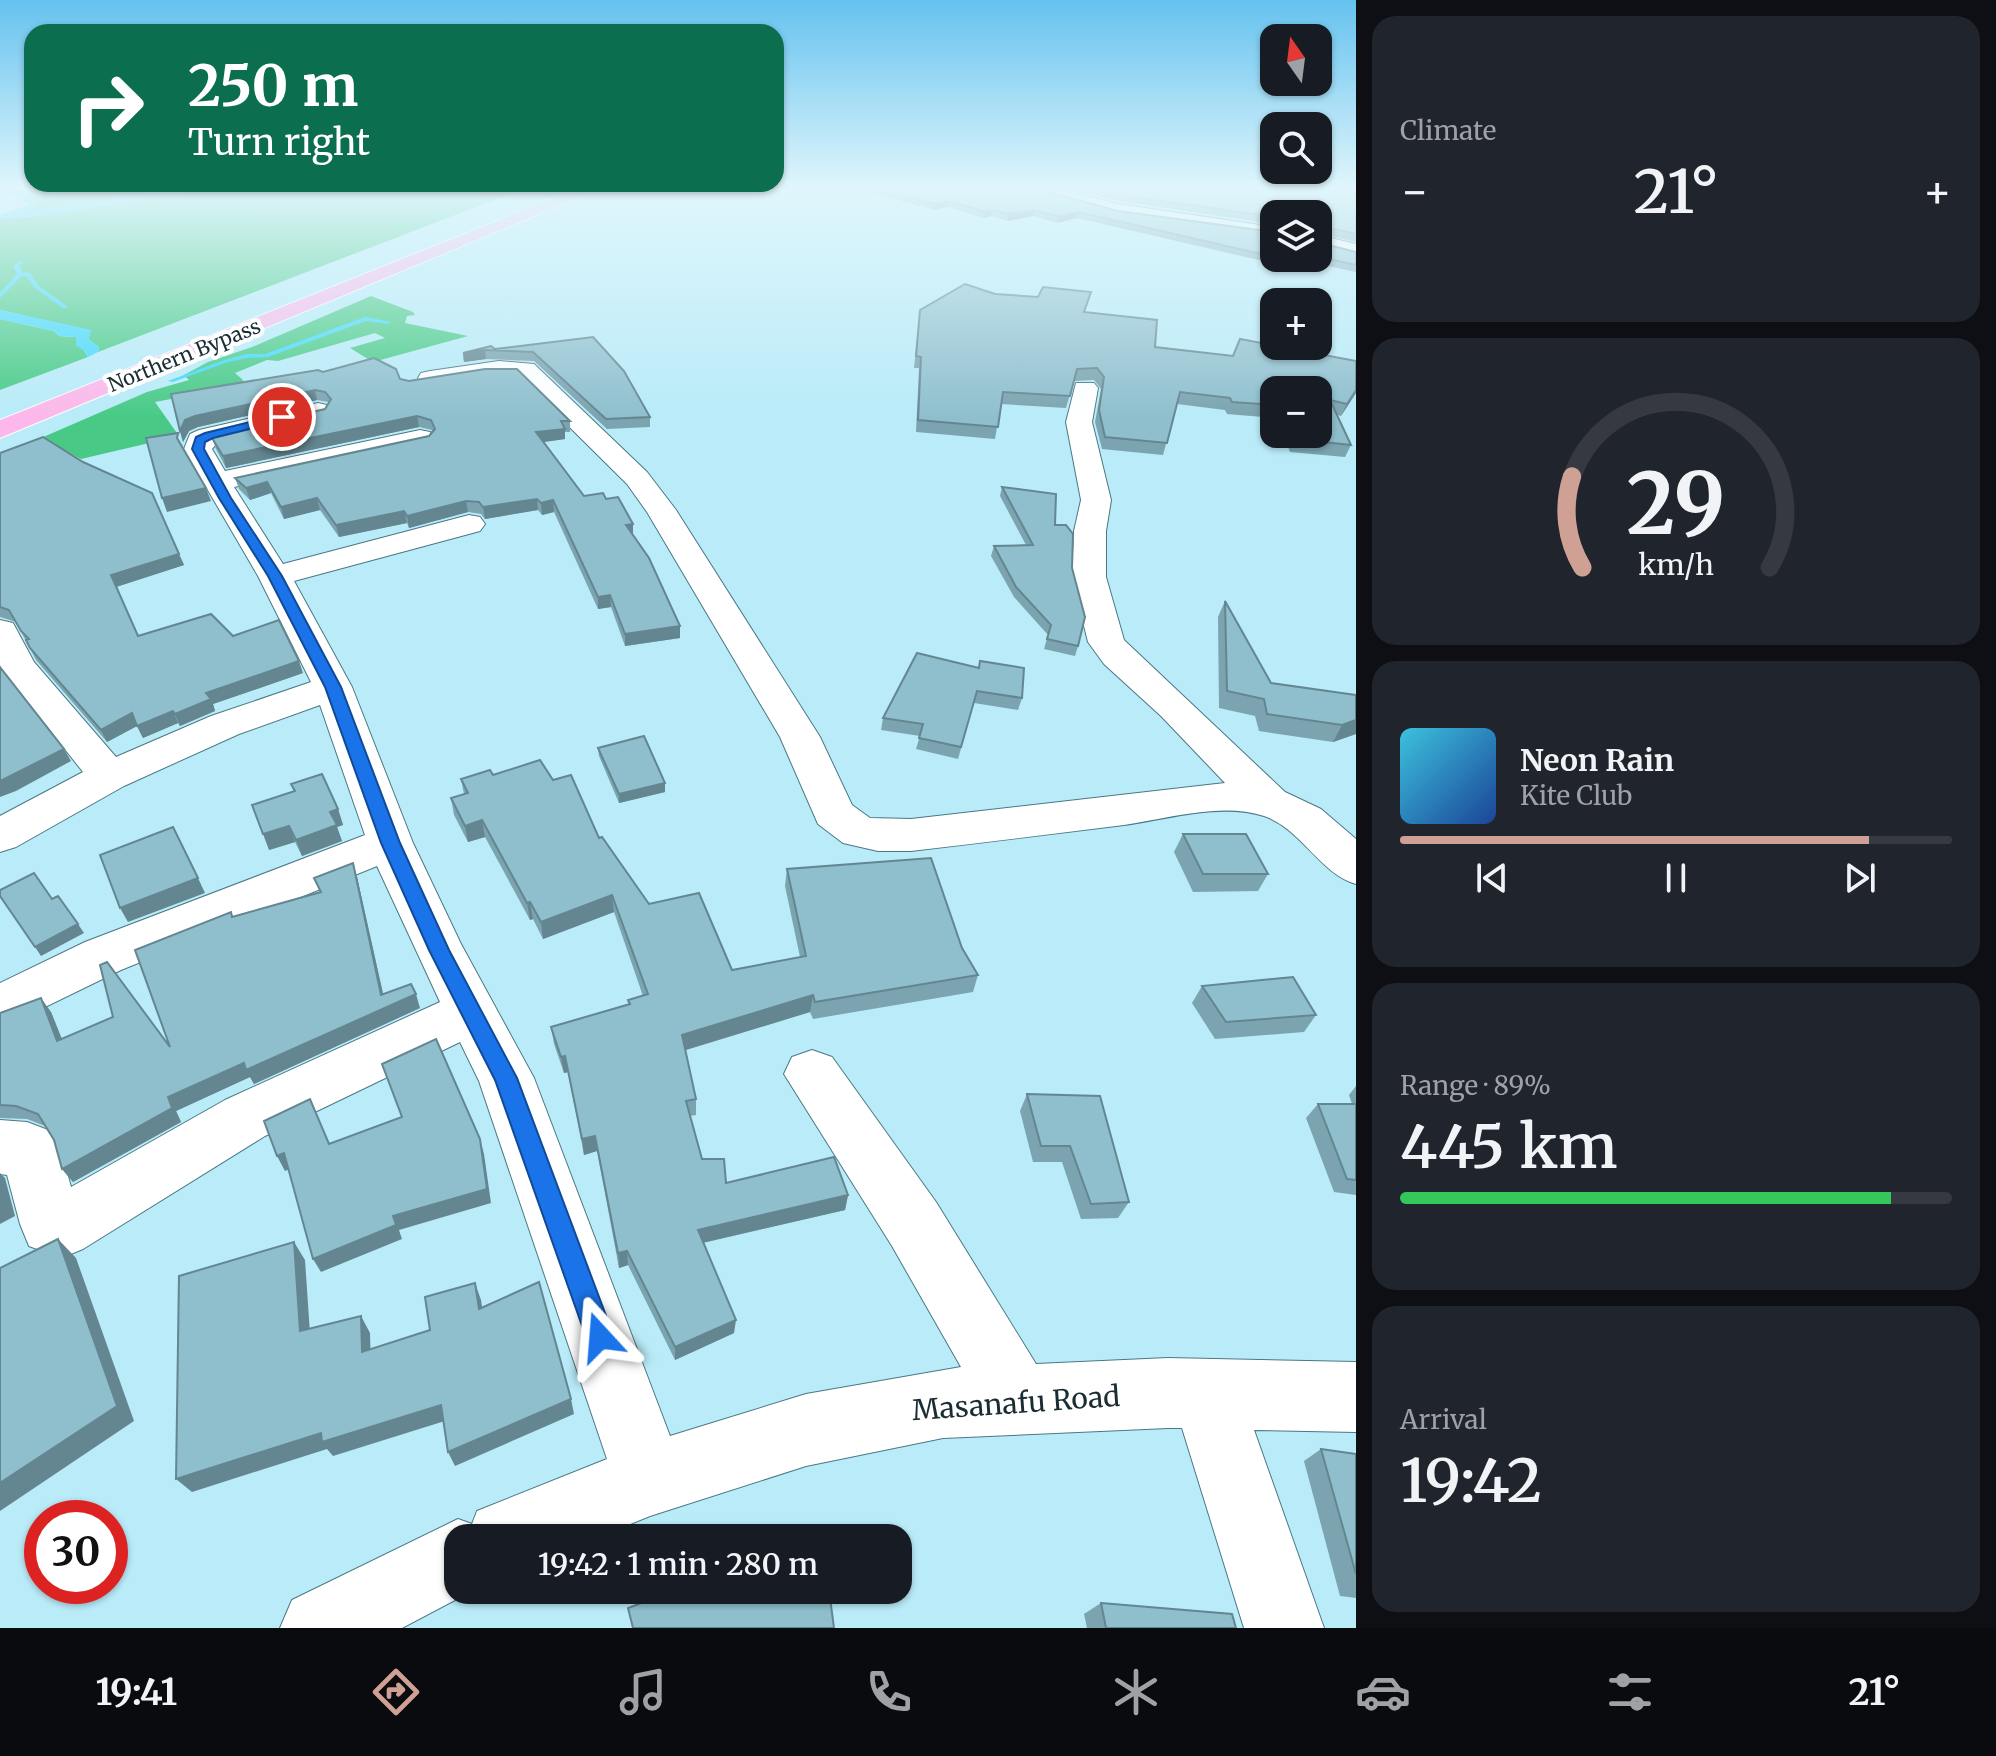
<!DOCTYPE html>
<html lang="en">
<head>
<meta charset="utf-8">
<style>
	:root { --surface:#171b24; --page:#20242c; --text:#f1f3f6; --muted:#9ea1a6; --line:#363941; --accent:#cfa195 }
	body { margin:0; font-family:Merriweather,serif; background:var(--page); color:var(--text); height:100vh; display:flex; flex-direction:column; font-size:30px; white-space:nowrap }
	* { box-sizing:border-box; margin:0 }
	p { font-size:26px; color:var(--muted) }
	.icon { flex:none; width:44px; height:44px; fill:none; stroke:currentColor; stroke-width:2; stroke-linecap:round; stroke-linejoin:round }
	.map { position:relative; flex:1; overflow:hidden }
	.drawer { display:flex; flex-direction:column; gap:16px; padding:16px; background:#0d0f14; width:640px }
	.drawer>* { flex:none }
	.hud { position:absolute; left:24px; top:24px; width:760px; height:168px; border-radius:24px; box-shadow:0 2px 6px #0004; background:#0b6e4f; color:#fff; overflow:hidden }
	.needle { width:52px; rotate:346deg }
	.fabs { position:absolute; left:1260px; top:24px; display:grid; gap:16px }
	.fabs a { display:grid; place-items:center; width:72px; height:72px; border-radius:16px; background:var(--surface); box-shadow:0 2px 6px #0004; font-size:40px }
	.speed { position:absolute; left:24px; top:1500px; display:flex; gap:16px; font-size:40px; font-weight:700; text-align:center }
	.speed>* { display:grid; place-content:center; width:104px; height:104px; border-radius:50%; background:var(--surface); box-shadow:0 2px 6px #0004; line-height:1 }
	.speed .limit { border:12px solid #d22; background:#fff; color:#111 }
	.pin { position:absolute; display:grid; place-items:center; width:68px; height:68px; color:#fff; margin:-34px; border:4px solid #fff; border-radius:50%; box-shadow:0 2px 8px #0007 }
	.me { position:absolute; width:88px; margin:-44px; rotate:341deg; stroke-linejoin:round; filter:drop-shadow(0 0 6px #0008) }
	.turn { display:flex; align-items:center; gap:28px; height:168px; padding:0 32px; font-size:36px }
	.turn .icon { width:104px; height:104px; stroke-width:2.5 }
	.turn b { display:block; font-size:56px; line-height:68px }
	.big { font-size:60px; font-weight:600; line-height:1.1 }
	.drawer .tile { flex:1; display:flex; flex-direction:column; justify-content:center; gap:12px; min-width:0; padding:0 28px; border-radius:24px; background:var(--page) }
	.drawer .dial { align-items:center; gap:0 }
	.dial svg { height:208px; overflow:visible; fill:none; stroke:var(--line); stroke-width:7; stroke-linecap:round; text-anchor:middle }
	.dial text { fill:var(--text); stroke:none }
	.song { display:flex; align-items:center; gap:24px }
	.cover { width:96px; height:96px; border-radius:12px; background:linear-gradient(135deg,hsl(190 70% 55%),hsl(220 70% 35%)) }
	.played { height:8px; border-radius:4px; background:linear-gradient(90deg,var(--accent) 85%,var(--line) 85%) }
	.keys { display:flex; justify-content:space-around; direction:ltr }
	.heat { display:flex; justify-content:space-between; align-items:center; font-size:44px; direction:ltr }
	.charge { height:12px; border-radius:6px; background:linear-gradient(90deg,#34c759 89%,var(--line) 0) }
	.trip { position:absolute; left:444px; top:1524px; width:468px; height:80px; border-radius:24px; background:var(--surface); box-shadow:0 2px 6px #0004; font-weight:600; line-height:80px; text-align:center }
	.dock { display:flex; height:128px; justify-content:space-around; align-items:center; background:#090b0e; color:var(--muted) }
	.dock .icon { width:56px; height:56px }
	.dock .on { color:var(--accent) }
	.dock b { font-size:36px; color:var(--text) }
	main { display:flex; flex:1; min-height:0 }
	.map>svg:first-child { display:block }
	.green { fill:#48ca86 }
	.water { fill:#41d8fa }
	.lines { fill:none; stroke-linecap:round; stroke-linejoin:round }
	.stream { fill:#41d8fa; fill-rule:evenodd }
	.minor-casing { stroke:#4a7885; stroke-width:2 }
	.motorway-casing { stroke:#fff; stroke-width:2 }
	.minor { fill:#fff; fill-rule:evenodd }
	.motorway { fill:#fcb8ea; fill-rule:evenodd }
	.wall { fill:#7ba4b0 }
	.shaded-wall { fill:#648690 }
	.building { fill:#8fbfcd; stroke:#648690; stroke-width:2 }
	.route { fill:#1a73e8; stroke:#114b97; stroke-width:2 }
	.labels { text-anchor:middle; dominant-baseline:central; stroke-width:8; stroke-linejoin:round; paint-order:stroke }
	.far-street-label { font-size:20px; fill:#1a2d32; stroke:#fff }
	.near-street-label { font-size:28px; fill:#1a2d32; stroke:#fff }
</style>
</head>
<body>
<main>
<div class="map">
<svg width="1356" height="1628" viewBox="0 0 1356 1628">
	<rect width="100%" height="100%" fill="#b9ebf8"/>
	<path class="green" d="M12,189H178L30,211L27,210L35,207L24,194H17Z
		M206,189H523L98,352L99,347L88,339L91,331L0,310V219L46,215Z
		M371,296L413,312L415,315L407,316L405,323L468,336L373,362L350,348L385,338L375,333L278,361L267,360L235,373L243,380L240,386L155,402L179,436L81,459L41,438L147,392L189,380L184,375L208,362L252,347Z
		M0,319L54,331L59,336L76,337L88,357L0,390Z"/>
	<path class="water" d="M5,189L32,197L30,200L38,205L30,211L178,189H206L46,215L0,219V215L30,205L10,195Z
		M0,310L92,330L88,339L99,347L98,352L88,357L85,351L76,346V337L59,336L54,331L0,319Z"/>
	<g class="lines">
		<path class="stream" d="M19,261L24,262L19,266L22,272L30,273L39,286L67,306V308H63L35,288L26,276H22L0,298V293L17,274L13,266Z
			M365,317L391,322L388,324L366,321L268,357L247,358L228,362L173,382L168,381L224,360L247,354H265Z"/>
		<defs>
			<path id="minor" d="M1034,189H1060L1118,204L1274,227V237L1117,214L1036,192Z
				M1318,235L1356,244V256L1318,247Z
				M499,361L534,364L647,472L676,510L820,737L852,805L870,818L911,819L1225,783L1161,716L1104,664L1088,642L1072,577L1074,531L1081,500L1066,422L1076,383H1094L1098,388L1092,422L1111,500L1106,531V577L1124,640L1285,792L1321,809L1356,839V884C1319,873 1302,829 1264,816C1221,802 1167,819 1124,825C1053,834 982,843 911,851H878L843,843L818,824L780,737L647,512L627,484L518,376L499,375L430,385L421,383L418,378L421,373L430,371Z
				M318,403L327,405L331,411L327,417L218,442L212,449L225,471L420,430L430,432L434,438L430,444L420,446L234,487L283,564L469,515L480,517L485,524L480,531L294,581L352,687L413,843L461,944L534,1078L670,1436L806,1394L961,1367L892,1246L784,1074L792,1057L812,1050L832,1057L936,1202L1036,1364L1168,1358L1356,1362V1432L1254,1430L1324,1628H1244L1182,1428H1168L943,1438L806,1466L650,1516L596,1538H458V1590H474L402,1628H280L292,1600L458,1519L472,1524L477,1511L607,1459L479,1081L460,1042L265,1136L83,1249L61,1258L29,1246L20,1224L7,1175L0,1174V1120L27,1122L48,1130L62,1155L71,1187L225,1100L440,1002L377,866L121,970L0,1029V983L85,942L365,835L320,705L239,734L124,786L16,847L0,852V816L83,772L0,667V620L13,623L34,662L116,757L211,716L311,682L258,576L184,449L190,434L199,430Z"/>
			<path id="motorway" d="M577,189H599L0,438V420Z"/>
		</defs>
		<use href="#minor" class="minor-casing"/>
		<use href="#motorway" class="motorway-casing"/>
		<use href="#minor" class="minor"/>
		<use href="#motorway" class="motorway"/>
	</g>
	<path class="wall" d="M858,189H1036L1118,211L1274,232V258H1318L1274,214V224L1119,201L1071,189H1356V242L1318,233L1320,243L1356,252V272L1318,264L1302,270L1077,218L1057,223L1034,216L1008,221L991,216L984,218L947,207L934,210Z
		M995,294L1085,312L1155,347L1233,356L1356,361V393L1341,416L1337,415L1351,445L1345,457L1290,452L1283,434H1318L1274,390V418L1227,414L1225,410L1177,404L1163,455L1102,449L1095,422L1101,389L1094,380L1074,381L1066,408L1001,404L995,439L916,432L919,368H914L920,310Z
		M593,337L650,417V427L607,429L534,361L486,359L464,362L463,353Z
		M323,372L400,379L570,421V432H565V439L543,442L584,496L606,499L633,524V535L680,626V638L625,646L611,607L598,609L554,512L542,515L538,510L485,519L481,514L468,512L409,528L407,523L339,537L320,510L284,519L271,493L250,500L239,489L235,478L429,436L432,430L419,427L226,468L216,449L212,438L325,409L329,403L328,402L317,400L198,427L189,431L183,442L180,431Z
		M0,453L179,554L184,565L116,587L138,636H233L303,673L213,704L215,711L180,726L178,723L143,738L137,726L107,742L36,660L16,622L0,617Z
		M1002,487L1055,525L1072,568L1078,646L1075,656L1044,649L1048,635L1014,597L991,556L994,546L1026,545L1000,496Z
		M1225,601L1271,683L1356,695V734L1333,742L1259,731L1255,716L1219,708L1218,617Z
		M980,661L1022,698L1018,710L974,703L958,759L916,749L920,736L881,730L883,718L978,668Z
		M598,748L665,783V792L619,803L599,756Z
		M493,775L553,780L649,904L732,970L800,957L785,886L787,869L962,948L978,975L973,992L813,1019L810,1012L686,1050L696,1099V1115L690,1116L702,1159L726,1183L848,1195L845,1210L703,1243L734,1333L675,1360L628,1265L619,1268L597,1151L584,1155L568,1072L564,1073L554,1044L551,1027L629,1005L628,1000L643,996L614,912L543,939L533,919L530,920L485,837L468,842L454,815L451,798L464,794L461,779Z
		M291,784L338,809L343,825L337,827L342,841L302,856L295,842L269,850L294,792Z
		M1183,834L1268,874L1258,891L1193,892L1174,852Z
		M357,877L383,994L420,1008L254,1084L250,1077L176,1111L181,1122L73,1182L62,1169L54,1140L45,1126L27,1119L0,1118V1013L51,1012L62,1039L170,1047L231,912L233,917L320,892L314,878Z
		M1202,986L1316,1015L1304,1032L1215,1039L1192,1003Z
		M1356,1086V1195L1334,1192L1306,1118L1318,1104H1352L1349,1095Z
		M1027,1094L1129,1202L1118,1218L1081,1219L1062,1162H1033L1020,1111Z
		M1321,1449L1356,1454V1598L1340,1596L1304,1461Z
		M1101,1603L1236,1628H1087L1084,1614Z"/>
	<path class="shaded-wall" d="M948,201L947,207L934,210L935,204Z
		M992,210L991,216L984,218L985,212Z
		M1035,210L1034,216L1008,221L1009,214Z
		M1079,212L1077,218L1057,223L1059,217Z
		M1320,257L1318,264L1302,270L1304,263Z
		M485,350L486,359L464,362L463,353Z
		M315,390L317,400L198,427L189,431L183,442L180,431L185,420L195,416Z
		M1356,390V393L1341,416L1347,404Z
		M417,416L419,427L226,468L223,456Z
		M565,429V439L537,443L536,432Z
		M267,482L271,493L250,500L246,488Z
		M206,488L211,501L167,512L162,498Z
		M317,498L320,510L284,519L281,507Z
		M537,499L538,510L485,519L483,507Z
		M553,500L554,512L542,515L541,503Z
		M466,501L468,512L409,528L407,516Z
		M404,511L407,523L339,537L336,525Z
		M633,524V536L626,525Z
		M179,554L184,565L116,587L111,575Z
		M610,595L611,607L598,609V597Z
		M680,626V638L625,646V634Z
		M299,661L303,673L213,704L215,711L180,726L175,714L206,693Z
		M173,711L178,723L143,738L137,726L107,742L101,730L132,713Z
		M1356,720V734L1333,742L1342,725Z
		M64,749L71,761L16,791L0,797V781Z
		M665,783V792L619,803V794Z
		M338,809L343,825L337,827L342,841L302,856L296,840L330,812Z
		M482,820L485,837L468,842L465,826Z
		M289,826L295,842L269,850L263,834Z
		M353,863L357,877L386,1007L416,994L420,1008L254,1084L250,1077L176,1111L181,1122L73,1182L62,1169L168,1097L381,995Z
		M198,878L205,893L128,922L120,908Z
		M612,895L614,912L543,939L541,922Z
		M530,902L533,919L530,920L527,903Z
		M78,924L84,933L41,956L35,947Z
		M813,995L810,1012L682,1051V1035Z
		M41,998L51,1012L68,1055L57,1041Z
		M565,1056L568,1072L564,1073L561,1057Z
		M595,1136L597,1151L584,1155L582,1139Z
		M480,1139L484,1154L491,1203L399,1230L402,1239L321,1272L313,1259L393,1216Z
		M284,1153L292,1168L285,1171L277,1156Z
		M0,1173L5,1178L15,1216L0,1224Z
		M848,1195L845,1210L697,1244L698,1230Z
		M58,1239L76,1258L134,1421L0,1511V1483Z
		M294,1242L305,1260L311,1348L300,1331Z
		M627,1251L628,1265L619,1268L618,1253Z
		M475,1283L481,1300L485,1326L479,1309Z
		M361,1316L370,1333L371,1368L362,1352Z
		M736,1320L734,1333L675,1360V1347Z
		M571,1399L574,1414L455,1466L448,1452Z
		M441,1405L448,1420L333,1456L327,1449L192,1492L176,1479L321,1433Z"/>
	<path class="building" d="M880,189H1036L1118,211L1274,232V257L1079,212L1059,217L1035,210L1009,214L992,210L985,212L948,201L935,204Z
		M1096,189H1356V234L1321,226L1318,228V214H1274V217L1120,195Z
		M1318,232L1320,243L1356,252V265L1320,257L1304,263L1280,258H1318Z
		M965,284L995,294L1038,297L1043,287L1091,292L1084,312L1157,320L1155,347L1233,356L1240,339L1356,361V390L1347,404L1330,400L1351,445L1295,439L1293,434H1318V390H1274V405L1232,402L1230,398L1180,392L1167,443L1105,437L1099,410L1104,377L1097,368L1077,369L1070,396L1003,392L998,427L918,420L921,357L916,356L920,310Z
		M593,337L624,371L650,417L606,419L533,352L485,350L463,353L491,346L495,349Z
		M374,358L396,369L400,379L409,381L485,369H517L570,421H561L565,429L536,432L584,496L603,493L606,499L618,497L633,524L626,525L649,558L680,626L625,634L610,595L598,597L553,500L541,503L537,499L483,507L479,502L466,501L407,516L404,511L336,525L317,498L281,507L267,482L246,488L235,478L429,436L435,429L431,420L417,416L223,456L212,438L216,434L325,409L331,399L325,392L315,390L195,416L185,420L180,431L171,394L318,370L323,372Z
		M178,433L177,438L206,488L162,498L146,438Z
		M43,437L83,462L152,493L179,554L111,575L138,636L211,614L233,636L279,620L299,661L206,693L211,699L175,714L173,711L137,726L132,713L101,730L30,648L26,640L29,639L21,631L9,610L0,607V453Z
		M1002,487L1056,494L1055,525H1066L1073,534L1072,568L1085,617L1078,646L1047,639L1051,625L1016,587L994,546L1033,545Z
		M1225,601L1271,683L1356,695V720L1342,725L1267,714L1264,699L1227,691Z
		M917,653L979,668L980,661L1024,668L1022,698L977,691L961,747L919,738L923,724L883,718Z
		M0,667L64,749L0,781Z
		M644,736L665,783L619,794L598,748Z
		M540,760L553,780L571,775L599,838L602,837L649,904L699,893L732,970L806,956L787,869L931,858L962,948L978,975L815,1002L813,995L682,1035L696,1099L686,1101L702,1159H724L726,1183L834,1157L848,1195L698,1230L736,1320L675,1347L627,1251L618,1253L595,1136L582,1139L565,1056L561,1057L551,1027L630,1004L628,1000L648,994L612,895L541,922L530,902L527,903L482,820L465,826L451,798L468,793L461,779L490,770L493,775Z
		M322,774L338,809L330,812L337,825L296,840L289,826L263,834L252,805L295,791L291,784Z
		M173,827L198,878L120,908L100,855Z
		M1183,834H1246L1268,874H1203Z
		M353,863L381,995L411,984L416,994L246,1070L244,1063L168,1097L172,1108L62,1169L54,1140L38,1114L16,1106L0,1105V1013L41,998L57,1041L113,1017L100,965L107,962L170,1047L135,950L231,912L232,917L321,892L314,878Z
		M34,873L52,899L58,896L78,924L35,947L0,896V890Z
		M1293,977L1316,1015L1226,1022L1202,986Z
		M436,1039L480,1139L487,1189L393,1216L396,1225L313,1259L284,1153L277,1156L264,1121L310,1099L329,1144L402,1117L382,1064Z
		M1027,1094L1100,1096L1129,1202L1091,1204L1070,1146H1041Z
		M1318,1104H1356V1180L1347,1179Z
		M58,1239L117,1406L0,1483V1268Z
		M294,1242L300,1331L361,1316L362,1352L430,1330L425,1297L475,1283L479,1309L539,1282L571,1399L448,1452L441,1405L322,1442L321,1433L176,1479L179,1276Z
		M1321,1449L1356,1454V1574Z
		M821,1526L823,1538H734Z
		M675,1590H829L834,1628H633L628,1608Z
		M1101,1603L1232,1614L1236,1628H1106Z"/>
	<linearGradient id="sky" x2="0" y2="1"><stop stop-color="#65c2ef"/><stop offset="0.45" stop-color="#e0f6fc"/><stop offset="1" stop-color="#e0f6fc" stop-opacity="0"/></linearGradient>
	<rect width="1356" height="417" fill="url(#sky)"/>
	<path class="route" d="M282,414L288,417L286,420L213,438L205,442L204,449L231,498L282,576L341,687L400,843L449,950L517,1078L614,1337L610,1347L600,1351L590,1347L586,1337L495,1080L429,950L381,843L325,687L268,576L219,498L192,449L196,437L205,433Z"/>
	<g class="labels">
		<g class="far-street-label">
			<text transform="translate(184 355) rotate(-22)">Northern Bypass</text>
		</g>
		<g class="near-street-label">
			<text transform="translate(1016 1403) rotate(-4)">Masanafu Road</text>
		</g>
	</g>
</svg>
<div class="fabs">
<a><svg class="needle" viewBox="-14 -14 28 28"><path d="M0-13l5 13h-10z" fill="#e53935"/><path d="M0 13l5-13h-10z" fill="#9ea1a6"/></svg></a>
<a><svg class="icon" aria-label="search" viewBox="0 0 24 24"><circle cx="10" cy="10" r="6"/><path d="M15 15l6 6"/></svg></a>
<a><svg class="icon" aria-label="layers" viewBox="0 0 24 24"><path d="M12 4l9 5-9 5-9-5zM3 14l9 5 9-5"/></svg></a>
<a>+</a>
<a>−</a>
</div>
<div class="speed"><div class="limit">30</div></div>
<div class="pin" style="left:282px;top:417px;background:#d93025"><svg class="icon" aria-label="arrive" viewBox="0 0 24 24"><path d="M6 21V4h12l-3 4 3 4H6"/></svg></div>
<svg class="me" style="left:600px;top:1337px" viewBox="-20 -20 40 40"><path d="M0-17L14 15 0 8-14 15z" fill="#1a73e8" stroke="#fff" stroke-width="4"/></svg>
<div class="trip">19:42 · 1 min · 280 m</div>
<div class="hud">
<div class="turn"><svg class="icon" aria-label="right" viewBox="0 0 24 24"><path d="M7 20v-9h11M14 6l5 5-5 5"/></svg><div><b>250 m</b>Turn right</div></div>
</div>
</div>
<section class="drawer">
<div class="tile"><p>Climate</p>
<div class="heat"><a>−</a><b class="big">21°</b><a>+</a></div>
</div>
<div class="tile dial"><svg viewBox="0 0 100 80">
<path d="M14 69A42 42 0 1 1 86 69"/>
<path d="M14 69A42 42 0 0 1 10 34" stroke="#cfa195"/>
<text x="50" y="56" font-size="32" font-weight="700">29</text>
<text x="50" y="72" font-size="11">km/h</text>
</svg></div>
<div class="tile">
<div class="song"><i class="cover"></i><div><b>Neon Rain</b><p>Kite Club</p></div></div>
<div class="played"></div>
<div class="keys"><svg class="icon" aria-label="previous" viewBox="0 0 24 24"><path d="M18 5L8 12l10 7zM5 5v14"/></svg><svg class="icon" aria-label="pause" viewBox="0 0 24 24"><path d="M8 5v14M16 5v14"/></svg><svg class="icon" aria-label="next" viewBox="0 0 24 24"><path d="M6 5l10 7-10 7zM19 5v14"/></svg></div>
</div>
<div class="tile"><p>Range · 89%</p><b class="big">445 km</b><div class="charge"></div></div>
<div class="tile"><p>Arrival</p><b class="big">19:42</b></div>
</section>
</main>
<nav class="dock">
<b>19:41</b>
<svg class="icon on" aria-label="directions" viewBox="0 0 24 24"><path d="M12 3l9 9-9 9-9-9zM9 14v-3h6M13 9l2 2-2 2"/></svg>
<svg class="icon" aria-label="music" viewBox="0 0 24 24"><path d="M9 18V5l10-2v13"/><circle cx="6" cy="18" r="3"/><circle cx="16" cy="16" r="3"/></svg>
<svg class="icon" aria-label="phone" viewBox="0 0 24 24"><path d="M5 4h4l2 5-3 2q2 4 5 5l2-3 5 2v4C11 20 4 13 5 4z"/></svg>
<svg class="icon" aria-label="climate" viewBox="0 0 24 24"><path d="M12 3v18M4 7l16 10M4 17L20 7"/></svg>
<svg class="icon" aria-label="car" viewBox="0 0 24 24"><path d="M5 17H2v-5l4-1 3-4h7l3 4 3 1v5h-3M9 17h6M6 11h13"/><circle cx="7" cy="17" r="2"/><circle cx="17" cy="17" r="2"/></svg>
<svg class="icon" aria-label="filters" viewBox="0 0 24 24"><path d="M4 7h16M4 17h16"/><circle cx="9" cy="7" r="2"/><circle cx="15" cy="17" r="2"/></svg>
<b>21°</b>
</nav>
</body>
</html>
